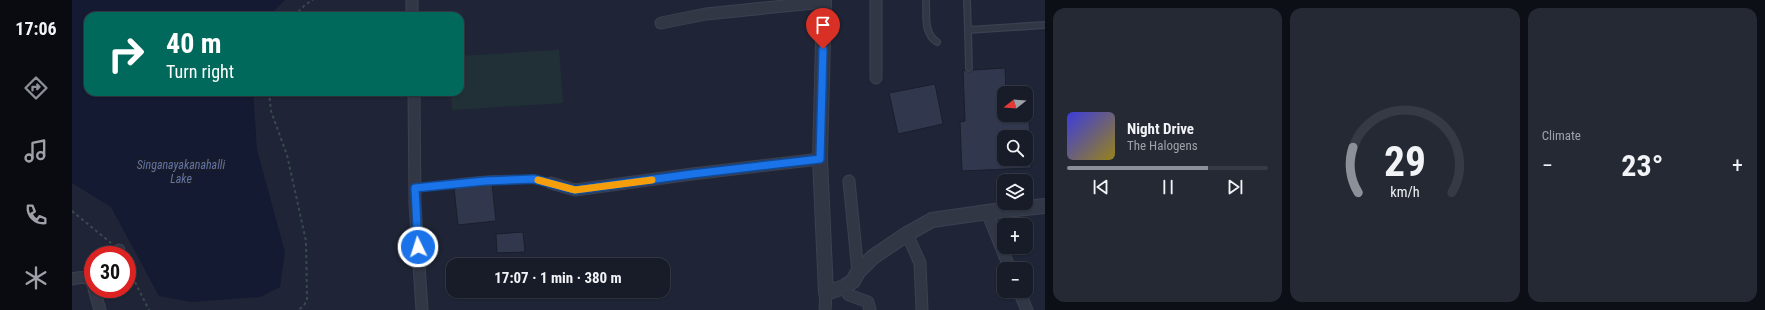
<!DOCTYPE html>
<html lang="en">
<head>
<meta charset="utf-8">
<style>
	:root { --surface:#171c28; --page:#242934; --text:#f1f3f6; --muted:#9ea1a8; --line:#363a45; --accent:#8c9099 }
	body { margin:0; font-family:"Roboto Condensed",sans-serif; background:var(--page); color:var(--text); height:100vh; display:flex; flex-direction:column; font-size:15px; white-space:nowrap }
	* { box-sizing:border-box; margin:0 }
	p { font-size:13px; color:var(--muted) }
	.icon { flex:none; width:22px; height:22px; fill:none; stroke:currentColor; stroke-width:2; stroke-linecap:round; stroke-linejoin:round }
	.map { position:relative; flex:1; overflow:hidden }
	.drawer { display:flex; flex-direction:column; gap:8px; padding:8px; background:#0d0f16; width:720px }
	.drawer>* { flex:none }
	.banner { position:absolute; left:12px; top:12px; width:380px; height:84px; border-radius:12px; box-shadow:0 1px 3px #0004,0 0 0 1px var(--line); background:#00695c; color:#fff; overflow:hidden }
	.needle { width:26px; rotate:253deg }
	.buttons { position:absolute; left:925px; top:86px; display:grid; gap:8px }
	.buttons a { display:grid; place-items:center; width:36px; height:36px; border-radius:8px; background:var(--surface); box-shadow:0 1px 3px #0004,0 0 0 1px var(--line); font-size:20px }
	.speed { position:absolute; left:12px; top:246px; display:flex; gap:8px; font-size:20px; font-weight:700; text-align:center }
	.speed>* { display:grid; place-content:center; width:52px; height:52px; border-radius:50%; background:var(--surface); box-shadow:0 1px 3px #0004,0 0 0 1px var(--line); line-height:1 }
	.speed .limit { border:6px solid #d22; background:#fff; color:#111 }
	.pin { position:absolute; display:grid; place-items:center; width:34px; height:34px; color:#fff; margin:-41px -17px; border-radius:50% 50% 50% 0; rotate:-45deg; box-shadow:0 0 4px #0007 }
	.pin .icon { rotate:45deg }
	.me { position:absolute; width:44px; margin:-22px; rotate:356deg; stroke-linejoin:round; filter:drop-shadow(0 0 3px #0008) }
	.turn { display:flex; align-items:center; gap:14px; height:84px; padding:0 16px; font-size:18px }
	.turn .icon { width:52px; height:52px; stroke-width:2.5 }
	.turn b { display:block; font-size:28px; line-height:34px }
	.big { font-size:30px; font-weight:700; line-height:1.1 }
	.drawer .card { flex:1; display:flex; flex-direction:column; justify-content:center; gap:6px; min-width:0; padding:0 14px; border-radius:12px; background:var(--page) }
	.drawer .dial { align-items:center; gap:0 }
	.dial svg { height:104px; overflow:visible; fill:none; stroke:var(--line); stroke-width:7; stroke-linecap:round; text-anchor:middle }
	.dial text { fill:var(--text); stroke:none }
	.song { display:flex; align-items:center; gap:12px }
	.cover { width:48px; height:48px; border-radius:6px; background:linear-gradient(135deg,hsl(240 70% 55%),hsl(50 70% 35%)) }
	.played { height:4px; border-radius:2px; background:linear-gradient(90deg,var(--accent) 70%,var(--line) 70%) }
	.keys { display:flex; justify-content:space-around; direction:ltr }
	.heat { display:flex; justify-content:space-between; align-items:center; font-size:22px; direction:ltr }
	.drawer .tiles { flex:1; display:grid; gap:8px; grid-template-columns:repeat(3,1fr) }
	.trip { position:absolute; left:374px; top:258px; width:224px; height:40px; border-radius:12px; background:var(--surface); box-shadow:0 1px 3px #0004,0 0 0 1px var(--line); font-weight:700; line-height:40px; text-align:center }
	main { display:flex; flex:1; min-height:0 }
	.tab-bar { display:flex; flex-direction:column; width:72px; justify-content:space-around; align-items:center; background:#090b10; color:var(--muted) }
	.tab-bar .icon { width:28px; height:28px }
	.tab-bar .current { color:var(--accent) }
	.tab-bar b { font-size:18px; color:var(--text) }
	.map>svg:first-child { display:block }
	.green { fill:#213037 }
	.water { fill:#131a32 }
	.building { fill:#31384d; stroke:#1a1e2d }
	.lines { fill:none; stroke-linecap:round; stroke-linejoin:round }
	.service-casing { stroke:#3c4050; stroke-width:8 }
	.minor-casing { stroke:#3c4050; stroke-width:13 }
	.tertiary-casing { stroke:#3c4050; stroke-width:16 }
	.path { stroke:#394a4f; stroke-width:2; stroke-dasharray:3 3; stroke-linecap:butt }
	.service { stroke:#323746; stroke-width:5.5 }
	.minor { stroke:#323746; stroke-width:11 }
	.tertiary { stroke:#323746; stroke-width:14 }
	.route-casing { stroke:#114b97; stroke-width:10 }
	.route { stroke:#1a73e8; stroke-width:7 }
	.slow { stroke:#f59e0b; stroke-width:7 }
	.labels { text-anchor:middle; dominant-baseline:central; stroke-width:4; stroke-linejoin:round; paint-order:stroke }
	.water-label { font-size:12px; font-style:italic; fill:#6474a3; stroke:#181c2b }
</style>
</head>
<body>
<main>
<nav class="tab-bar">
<b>17:06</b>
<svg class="icon current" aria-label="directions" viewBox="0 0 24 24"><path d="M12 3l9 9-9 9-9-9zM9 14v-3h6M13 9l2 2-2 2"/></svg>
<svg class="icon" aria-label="music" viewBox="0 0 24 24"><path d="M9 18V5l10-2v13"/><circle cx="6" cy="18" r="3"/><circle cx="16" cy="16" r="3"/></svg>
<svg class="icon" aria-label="phone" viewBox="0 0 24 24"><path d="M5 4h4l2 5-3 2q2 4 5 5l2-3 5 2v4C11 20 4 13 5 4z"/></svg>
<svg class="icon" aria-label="climate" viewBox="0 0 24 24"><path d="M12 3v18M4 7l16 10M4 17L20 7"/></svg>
</nav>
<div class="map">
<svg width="973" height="310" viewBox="0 0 973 310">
	<rect width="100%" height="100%" fill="#1f2536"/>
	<path class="green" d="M487,50L491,103L380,110L379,92H388V56Z"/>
	<path class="water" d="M0,0H213L197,16H16V92H181L185,150L213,252L208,287L188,297L119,302L87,296L39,207L0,183Z"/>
	<path class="building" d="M933,68L934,93H932V120L957,119L958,137H932V159H959V168L890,171L888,122L893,121L891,70L898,72L901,70Z
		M863,84L871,124L826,134L817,93Z
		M420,184L424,221L386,225L382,188Z
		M451,232L453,252L425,253L424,234Z"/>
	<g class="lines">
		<defs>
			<path id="service" d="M854,0C855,15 851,33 865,42
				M895,0L896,30L973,25
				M896,30L897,68
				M343,188C385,183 437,173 479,183"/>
			<path id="minor" d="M340,0V16
				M804,0V78
				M589,23L634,14L752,2
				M342,92L343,204L350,310
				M777,181L786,272
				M479,183L503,190L620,174L748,159
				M915,212L938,269
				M835,234L848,263L850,310
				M41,255L47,250
				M0,279C9,277 18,275 21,285
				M772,287L777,295L796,302L798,310
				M22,289L28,310
				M947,291L955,310
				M753,310L754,293"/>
			<path id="tertiary" d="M752,0L748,159L754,293L772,287L781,281L786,272L801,257L835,234L860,220L923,211L973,206"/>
		</defs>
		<use href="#service" class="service-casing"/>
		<use href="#minor" class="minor-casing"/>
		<use href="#tertiary" class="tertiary-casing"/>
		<path class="path" d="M222,16L233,5L241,0
			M197,92L199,111L215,155L234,241L235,300L231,307L225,310
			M0,211L39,243
			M55,266L77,310"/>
		<use href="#service" class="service"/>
		<use href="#minor" class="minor"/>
		<use href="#tertiary" class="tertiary"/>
	</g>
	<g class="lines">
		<defs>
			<path id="route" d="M346,247L343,188L413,181L462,179L503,190L620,174L748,159L751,49"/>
		</defs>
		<use href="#route" class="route-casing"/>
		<use href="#route" class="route"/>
		<path class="slow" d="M466,180L503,190L580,180"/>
	</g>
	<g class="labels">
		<g class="water-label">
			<text x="109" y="165">Singanayakanahalli<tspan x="109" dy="14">Lake</tspan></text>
		</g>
	</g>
</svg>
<div class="buttons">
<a><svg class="needle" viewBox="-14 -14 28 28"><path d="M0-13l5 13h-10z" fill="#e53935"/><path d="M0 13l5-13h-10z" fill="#9ea1a8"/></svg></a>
<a><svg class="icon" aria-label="search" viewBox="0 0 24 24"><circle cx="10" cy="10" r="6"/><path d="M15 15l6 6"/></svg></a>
<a><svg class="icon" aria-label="layers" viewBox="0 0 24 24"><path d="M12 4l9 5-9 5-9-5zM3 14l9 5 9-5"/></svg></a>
<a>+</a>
<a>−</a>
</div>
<div class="speed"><div class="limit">30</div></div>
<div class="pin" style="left:751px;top:49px;background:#d93025"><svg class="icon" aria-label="arrive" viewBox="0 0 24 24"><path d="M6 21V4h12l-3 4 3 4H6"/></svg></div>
<svg class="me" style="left:346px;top:247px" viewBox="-20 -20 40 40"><circle r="17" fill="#1a73e8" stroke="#fff" stroke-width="3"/><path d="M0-11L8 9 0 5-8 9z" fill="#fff"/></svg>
<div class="trip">17:07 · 1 min · 380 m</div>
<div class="banner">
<div class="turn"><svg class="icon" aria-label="right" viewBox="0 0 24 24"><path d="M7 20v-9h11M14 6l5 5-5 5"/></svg><div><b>40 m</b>Turn right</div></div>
</div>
</div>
<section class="drawer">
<div class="tiles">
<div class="card">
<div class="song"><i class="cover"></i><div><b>Night Drive</b><p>The Halogens</p></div></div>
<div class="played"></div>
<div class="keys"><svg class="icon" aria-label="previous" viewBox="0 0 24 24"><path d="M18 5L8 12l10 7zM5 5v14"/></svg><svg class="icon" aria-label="pause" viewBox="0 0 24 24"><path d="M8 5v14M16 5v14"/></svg><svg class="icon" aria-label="next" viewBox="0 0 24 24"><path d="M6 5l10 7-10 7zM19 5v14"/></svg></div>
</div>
<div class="card dial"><svg viewBox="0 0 100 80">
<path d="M14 69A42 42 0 1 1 86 69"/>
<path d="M14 69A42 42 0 0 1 10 34" stroke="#8c9099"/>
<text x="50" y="56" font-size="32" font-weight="700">29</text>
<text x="50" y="72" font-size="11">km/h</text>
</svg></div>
<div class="card"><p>Climate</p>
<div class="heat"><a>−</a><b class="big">23°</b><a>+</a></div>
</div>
</div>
</section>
</main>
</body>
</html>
